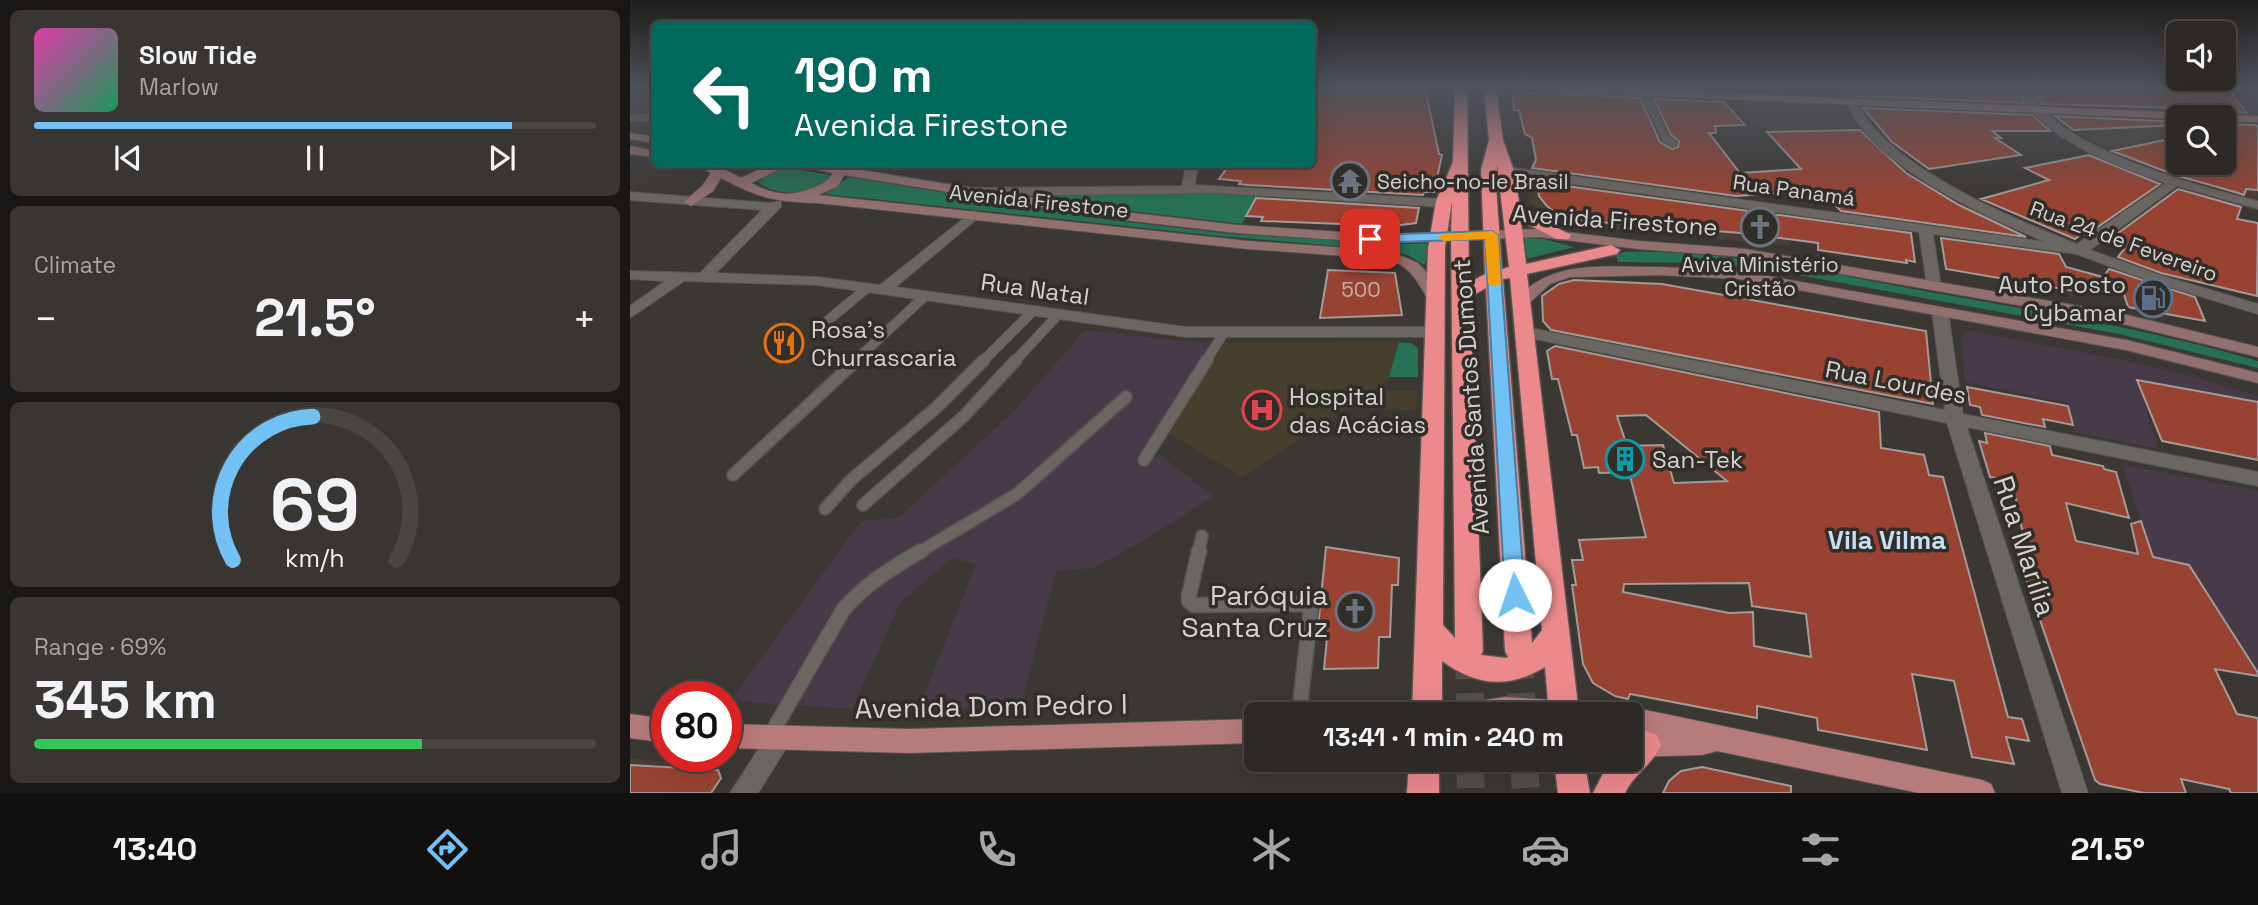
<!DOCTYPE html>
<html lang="en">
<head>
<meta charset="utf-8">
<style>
	:root { --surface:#2c2926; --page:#383532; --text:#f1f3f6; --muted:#a6a6a7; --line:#484543; --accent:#72c1f5 }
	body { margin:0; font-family:"Space Grotesk",sans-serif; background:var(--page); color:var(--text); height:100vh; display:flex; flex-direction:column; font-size:26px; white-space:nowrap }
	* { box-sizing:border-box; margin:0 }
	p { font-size:23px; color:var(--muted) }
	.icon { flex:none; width:38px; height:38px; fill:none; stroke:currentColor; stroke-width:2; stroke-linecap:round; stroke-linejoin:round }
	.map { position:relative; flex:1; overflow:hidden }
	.sheet { display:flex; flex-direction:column; gap:10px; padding:10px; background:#181715; width:630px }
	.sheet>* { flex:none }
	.guide { position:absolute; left:21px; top:21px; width:665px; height:147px; border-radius:10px; box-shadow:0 7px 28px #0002,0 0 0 2px var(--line); background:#00695c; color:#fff; overflow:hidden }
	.controls { position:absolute; left:1536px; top:21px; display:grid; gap:14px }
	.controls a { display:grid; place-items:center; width:70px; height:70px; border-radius:10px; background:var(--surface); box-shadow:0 7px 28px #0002,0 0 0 2px var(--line); font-size:35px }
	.speed { position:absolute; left:21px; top:681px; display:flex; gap:14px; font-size:35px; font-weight:700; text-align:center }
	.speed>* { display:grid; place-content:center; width:91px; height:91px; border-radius:50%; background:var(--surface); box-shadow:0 7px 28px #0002,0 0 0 2px var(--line); line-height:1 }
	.speed .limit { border:10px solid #d22; background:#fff; color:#111 }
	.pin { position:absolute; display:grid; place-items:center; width:60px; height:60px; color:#fff; margin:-30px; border-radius:14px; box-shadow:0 4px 10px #0006 }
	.me { position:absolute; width:77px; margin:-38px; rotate:356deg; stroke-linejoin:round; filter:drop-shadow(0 0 5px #0008) }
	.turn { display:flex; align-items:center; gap:24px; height:147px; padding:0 28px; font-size:32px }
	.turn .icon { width:91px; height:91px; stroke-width:2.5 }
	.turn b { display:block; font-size:49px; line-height:60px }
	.big { font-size:52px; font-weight:800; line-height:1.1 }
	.sheet .card { flex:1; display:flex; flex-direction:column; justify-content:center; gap:10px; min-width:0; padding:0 24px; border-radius:10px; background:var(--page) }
	.sheet .dial { align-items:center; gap:0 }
	.dial svg { height:182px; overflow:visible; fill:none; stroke:var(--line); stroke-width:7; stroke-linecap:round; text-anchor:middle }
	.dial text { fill:var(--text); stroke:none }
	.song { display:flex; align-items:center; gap:21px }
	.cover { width:84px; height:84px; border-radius:10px; background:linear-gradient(135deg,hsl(320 70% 55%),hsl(150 70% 35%)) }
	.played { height:7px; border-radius:4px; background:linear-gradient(90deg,var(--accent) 85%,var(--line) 85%) }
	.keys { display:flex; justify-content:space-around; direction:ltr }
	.heat { display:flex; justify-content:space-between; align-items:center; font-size:38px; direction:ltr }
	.charge { height:10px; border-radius:5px; background:linear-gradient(90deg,#34c759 69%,var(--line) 0) }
	.trip { position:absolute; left:614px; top:702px; width:399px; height:70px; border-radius:10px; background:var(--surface); box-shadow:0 7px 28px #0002,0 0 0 2px var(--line); font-weight:800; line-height:70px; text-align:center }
	.menu { display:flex; height:112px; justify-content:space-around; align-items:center; background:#12100f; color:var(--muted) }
	.menu .icon { width:49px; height:49px }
	.menu .active { color:var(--accent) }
	.menu b { font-size:32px; color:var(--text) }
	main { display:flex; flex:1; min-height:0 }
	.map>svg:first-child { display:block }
	.built { fill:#473e35 }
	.industrial { fill:#473a49 }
	.medical { fill:#463f2d }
	.green { fill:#267054 }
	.building { fill:#984332; stroke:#a39b99; stroke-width:2; fill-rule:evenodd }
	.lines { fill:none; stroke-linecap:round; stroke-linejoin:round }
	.highway-tunnel { stroke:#524e4a; stroke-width:28; stroke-dasharray:28 14; stroke-linecap:butt }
	.lane-far3-casing { stroke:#575450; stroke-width:9 }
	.lane-far2-casing { stroke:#575450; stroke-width:11 }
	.lane-far1-casing { stroke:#575450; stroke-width:14 }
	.lane-casing { stroke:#575450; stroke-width:17 }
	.street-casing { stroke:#575450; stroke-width:2 }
	.secondary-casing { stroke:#575450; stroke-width:2 }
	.primary-casing { stroke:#575450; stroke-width:2 }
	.highway-casing { stroke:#575450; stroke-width:3 }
	.lane-far3 { stroke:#6a6661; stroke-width:7 }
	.lane-far2 { stroke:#6a6661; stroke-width:9 }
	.lane-far1 { stroke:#6a6661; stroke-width:11 }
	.lane { stroke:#6a6661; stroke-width:14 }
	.street { fill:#6a6661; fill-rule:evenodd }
	.secondary { fill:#91706e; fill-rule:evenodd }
	.primary { fill:#b77b7b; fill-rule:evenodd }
	.highway { fill:#eb898c; fill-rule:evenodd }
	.route { fill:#72c1f5; stroke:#4a7d9f; stroke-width:2 }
	.slow { fill:#f59e0b }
	.labels { text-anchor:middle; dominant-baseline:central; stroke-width:7; stroke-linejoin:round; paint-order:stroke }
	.far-poi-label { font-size:21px; fill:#d4d2cf; stroke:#312d29; text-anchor:start }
	.far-street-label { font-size:21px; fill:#d4d2cf; stroke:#312d29 }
	.number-label { font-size:21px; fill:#c5aea8 }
	.street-label { font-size:24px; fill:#d4d2cf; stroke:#312d29 }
	.poi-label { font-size:24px; fill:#d4d2cf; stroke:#312d29; text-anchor:start }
	.neighbourhood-label { font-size:26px; font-weight:bold; fill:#c5e0f4; stroke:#312d29 }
	.near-street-label { font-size:28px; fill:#d4d2cf; stroke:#312d29 }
	.near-poi-label { font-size:28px; fill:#d4d2cf; stroke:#312d29; text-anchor:end }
</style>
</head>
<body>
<main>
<section class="sheet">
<div class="card">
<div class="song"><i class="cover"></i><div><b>Slow Tide</b><p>Marlow</p></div></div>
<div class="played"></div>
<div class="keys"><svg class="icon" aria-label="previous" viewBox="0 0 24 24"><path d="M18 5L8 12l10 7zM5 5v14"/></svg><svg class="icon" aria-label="pause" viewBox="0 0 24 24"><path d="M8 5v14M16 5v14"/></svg><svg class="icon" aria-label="next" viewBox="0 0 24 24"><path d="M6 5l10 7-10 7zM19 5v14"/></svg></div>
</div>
<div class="card"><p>Climate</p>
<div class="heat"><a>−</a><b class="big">21.5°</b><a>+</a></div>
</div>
<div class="card dial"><svg viewBox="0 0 100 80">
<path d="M14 69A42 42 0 1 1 86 69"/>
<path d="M14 69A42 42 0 0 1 49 6" stroke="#72c1f5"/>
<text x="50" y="56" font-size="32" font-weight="700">69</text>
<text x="50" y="72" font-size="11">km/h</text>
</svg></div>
<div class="card"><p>Range · 69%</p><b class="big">345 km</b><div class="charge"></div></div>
</section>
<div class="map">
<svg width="1628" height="793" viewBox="0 0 1628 793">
	<rect width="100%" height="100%" fill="#3b3733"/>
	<path class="built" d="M1109,102L1212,108L1235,136L1277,171L1214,183L1177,175Z
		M1427,116L1549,122V163H1594V124L1626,125L1628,200L1538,174L1482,152L1453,136Z
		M907,181L1138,214L1162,246L935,225L917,218L900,203L896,184Z
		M0,758L86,767L91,778L81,793H0Z"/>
	<path class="industrial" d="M1597,88H1628V113H1617Z
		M455,330L582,344L504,467L530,455L583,496L526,533L464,568L426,571L391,707L288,710L346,564L322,558L270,603L222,709L100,701L231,521L268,518L385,410Z
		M1337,330L1503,362L1561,376L1628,396V432L1516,411L1529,449L1445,432L1438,403L1335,382L1331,337Z
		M1492,464L1628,491V673L1559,565L1523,558Z"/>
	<path class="medical" d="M769,342L755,391H787L786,410L714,409L612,477L538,433L592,343Z"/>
	<path class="green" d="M160,168L199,175L201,178L200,181C176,191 151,200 128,182L141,172Z
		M219,177L480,220L602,234L779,244L797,243L798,257L794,265L778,255L756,250L589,236L195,194Z
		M572,193L627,196L612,224L483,209L413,196Z
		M896,237L914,239L944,247L897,259L894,238Z
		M994,252C1096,249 1200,274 1300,292C1410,312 1521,329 1628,361V368L1489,334L1136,269L1065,263L988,262L986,255Z
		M769,342L781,343L788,348V377H759Z"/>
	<path class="building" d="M682,88H795L809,154L812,155L804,192H794L793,195L618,185L609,184L611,181L589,179L600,164H682Z
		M1221,88H1388L1395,103L1226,96Z
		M1403,88H1578L1584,93H1594V88H1597L1617,113L1582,109L1412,104Z
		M882,92L1010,98L1030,142L1042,149L1048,147L1049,141L1041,135L1024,99L1094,102L1115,125L1085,126L1086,133H1079L1110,173L1171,169L1137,132L1230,130L1276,173L1329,205L1396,237L1211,211L1191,190L1106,196L902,168L906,160L902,138L895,134L889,110H884Z
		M1233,108L1403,115L1420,131H1362L1371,138H1365L1391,155L1299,169L1262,142Z
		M1425,116L1549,122V125L1443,130Z
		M1594,124L1626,125L1628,127V190L1616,189L1614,195L1605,192L1545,175L1482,151L1549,137V163H1594Z
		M1459,155L1530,184L1456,235L1453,233L1445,239L1351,199L1419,180L1395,168Z
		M907,182L1281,233L1285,262L1276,260L1277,263L1188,250V243L1111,233L941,220L929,216L917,206L909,196Z
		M1548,189L1611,207L1607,219L1628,223L1627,296L1531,273L1488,257L1494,249L1476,242Z
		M626,198L789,208L786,223L764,226L631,221L633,217L616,216Z
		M1311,238L1429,254L1436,267L1473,277L1479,269L1565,297L1575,321L1498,307L1492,288L1477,286L1450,292L1316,269Z
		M698,270L765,273L772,315L690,318Z
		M944,280L1032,284L1296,331L1303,404L921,330L913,321L912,296L929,284Z
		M925,346L1249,412L1251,448L1294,455L1299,475L1313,477L1378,717L1392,719L1399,741L1376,737L1384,764L1342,757L1324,681L1282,674L1297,750L1188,730L1187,718L1127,706V718L1000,694L998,699L985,696L963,683L953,664L942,585H946L942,560H953L949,540L1016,537L999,472L969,473L968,467L954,468L947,435H942L928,379H922L917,351ZM1016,415L1053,445L1097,481L1044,483L1033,445L997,446L987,416ZM1119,583L1122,606L1176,614L1181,657L1124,646L1123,612L1099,613L993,592L994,584Z
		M1507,380L1628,402V460L1532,441Z
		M1337,387L1438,406L1443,425L1413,419L1415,427L1352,415L1350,407L1340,405Z
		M1355,433L1420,446L1422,455L1473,466L1474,469L1486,472L1499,518L1436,503L1446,541L1508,554L1501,524L1511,521L1523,557L1559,565L1628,673V676L1585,669L1607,714L1628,718V793H1601L1599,789L1551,779L1556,793H1514L1470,784L1465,780L1387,553L1397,554L1385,495L1374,493L1372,479L1360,477L1349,441L1357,443Z
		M696,547L769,558L768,585H762L760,637H749L748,668L694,669L697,638H687Z
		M0,765L88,770L91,778L81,793H0Z
		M1072,767L1161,786V793H1033L1039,781L1051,771Z"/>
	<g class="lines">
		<path class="highway-tunnel" d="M839,651L840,714
			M889,651L892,714
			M840,760L841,793
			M894,760L896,793"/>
		<defs>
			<path id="lane-far3" d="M1014,93L1036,139L1043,143"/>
			<path id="lane-far2" d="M228,332L190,327L237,288
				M225,361L294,297
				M353,361L402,312
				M385,361L427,316
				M576,361L593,334"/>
			<path id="lane-far1" d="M514,460L577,360
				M103,475L227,360
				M233,505L334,416L386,360
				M195,509L221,480L307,407L354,360
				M288,553L387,494L496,397
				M568,553L572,536"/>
			<path id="lane" d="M569,551L559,595V601L564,605L673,604L681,609L669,714
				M140,736L213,610C235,584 262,568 291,551"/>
			<path id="street" d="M1208,88H1218C1226,100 1232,114 1241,125C1286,178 1384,219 1447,244L1536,183C1494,169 1432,146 1403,112C1398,105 1394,96 1390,88H1400C1404,94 1407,101 1411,107C1448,153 1571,187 1628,201V209L1547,186L1460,250L1530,275L1628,304V314L1520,281L1446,254L1303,234L1311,286L1304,290L1297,286L1289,232L877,175L871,171L877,167L1416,242C1355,217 1276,180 1233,130C1223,118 1216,101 1208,88Z
				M24,114V120L0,121V115Z
				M556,164H568L565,185L812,199L819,203L812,207L587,193L345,196L339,192L345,188L552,186Z
				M0,192L140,203L151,201V207L86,273L187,277L250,285L343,211L348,212V218L266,287L556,327H806L814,332L806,337H556L187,285L54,281L0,318V306L35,281L0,279V271L70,273L132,210L0,200Z
				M1310,307L1318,312L1333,414L1628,472V486L1337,427L1458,793H1432L1317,423L895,337L887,332L895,327L1315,410L1302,312Z
				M149,727L158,731L162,739L128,793H100L140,731Z"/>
			<path id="secondary" d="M0,133L24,137V143L0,139Z
				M0,146L24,151V157L0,154Z
				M67,164H83L111,178L141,164H161L121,183C145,196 161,197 185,187C194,183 198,181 203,173L161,164H193L485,211L607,225L754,235L910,229L1009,241L1115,249L1489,313L1628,347V357L1489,323L1115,257L1009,249L910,237L754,243L607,233L485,219L214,175L208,186L188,195L618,241L759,251L788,263L801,277L814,301L806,306L801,304C788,284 783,267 758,259L618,249L188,203C144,202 130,198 91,178L83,191L61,206L54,202L73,185L81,173Z
				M1029,267L1109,271L1496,340L1628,373V383L1496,350L1109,279L1029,275L940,277L920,284L896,306L891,308L883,303C920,257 977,268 1029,267Z"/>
			<path id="primary" d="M903,88H982L1581,114L1587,117L1549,119L908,91Z
				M1594,115L1628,116V122L1594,121V117H1589Z
				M875,697L974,703L983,706L986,714H812L815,706Z
				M1001,707L1352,780L1361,784L1365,793H1289L1087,751L1072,755L1001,757V733H1013L1001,731V714H991Z
				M0,714L37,719V743L0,738Z
				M626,719V743L279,753L96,748V724L279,729Z"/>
			<path id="highway" d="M825,88H837L839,283L855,274L851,170L859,140L854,88H866L873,140L884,171L889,202L907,218L941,235L939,239H927L891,221L896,264L981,245L990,250L987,254L897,274L949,714H919L915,667C879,689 846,686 812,661V714H782L798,248L806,201L823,162ZM867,164L879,267L872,269L866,186ZM822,201L821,236L825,638L813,625L815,248ZM880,278L912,630L902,643L873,279ZM856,288L875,651L878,657L876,658L851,655L853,651L840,297Z
				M1016,731L1027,735L1031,745C1023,764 1004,774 995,793H963L980,760H1001V738Z
				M779,760H809V793H777Z
				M924,760H954L960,793H928Z"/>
		</defs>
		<use href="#lane-far3" class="lane-far3-casing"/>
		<use href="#lane-far2" class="lane-far2-casing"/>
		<use href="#lane-far1" class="lane-far1-casing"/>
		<use href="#lane" class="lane-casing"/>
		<use href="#street" class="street-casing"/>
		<use href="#secondary" class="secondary-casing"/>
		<use href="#primary" class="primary-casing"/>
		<use href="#highway" class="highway-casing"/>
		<use href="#lane-far3" class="lane-far3"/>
		<use href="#lane-far2" class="lane-far2"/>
		<use href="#lane-far1" class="lane-far1"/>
		<use href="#lane" class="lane"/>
		<use href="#street" class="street"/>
		<use href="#secondary" class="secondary"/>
		<use href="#primary" class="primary"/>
		<use href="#highway" class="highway"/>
	</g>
	<linearGradient id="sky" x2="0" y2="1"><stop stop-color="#201e1c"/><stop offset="0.44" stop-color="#4f535b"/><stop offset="1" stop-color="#4f535b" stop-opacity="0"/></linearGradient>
	<rect width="1628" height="199" fill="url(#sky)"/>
	<path class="route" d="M862,231L868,235L895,595L892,601L885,604L878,601L875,595L855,239L740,243L733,239L740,235Z"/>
	<path class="slow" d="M862,231L868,235L871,283L865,287L858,283L855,239L814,241L807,237L814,234Z"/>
	<defs>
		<symbol id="temple-ring" viewBox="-11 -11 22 22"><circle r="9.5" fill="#312d29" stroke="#6b7280" stroke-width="1.5"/><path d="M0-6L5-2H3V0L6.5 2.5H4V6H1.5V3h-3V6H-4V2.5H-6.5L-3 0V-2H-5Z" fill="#6b7280"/></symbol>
		<symbol id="church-ring" viewBox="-11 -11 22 22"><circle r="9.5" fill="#312d29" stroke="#6b7280" stroke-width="1.5"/><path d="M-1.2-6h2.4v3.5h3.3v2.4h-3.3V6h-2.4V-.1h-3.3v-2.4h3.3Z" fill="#6b7280"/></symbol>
		<symbol id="fuel-ring" viewBox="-11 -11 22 22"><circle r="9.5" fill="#312d29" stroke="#5c6f8a" stroke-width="1.5"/><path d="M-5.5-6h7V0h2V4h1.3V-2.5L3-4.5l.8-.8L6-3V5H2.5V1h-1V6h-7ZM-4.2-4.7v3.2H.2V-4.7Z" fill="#5c6f8a"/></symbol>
		<symbol id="restaurant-ring" viewBox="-11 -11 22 22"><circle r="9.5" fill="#312d29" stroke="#e8710a" stroke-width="1.5"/><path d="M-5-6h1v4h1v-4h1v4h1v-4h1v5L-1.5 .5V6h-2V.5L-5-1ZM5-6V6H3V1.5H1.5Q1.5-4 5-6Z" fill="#e8710a"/></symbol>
		<symbol id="hospital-ring" viewBox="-11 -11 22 22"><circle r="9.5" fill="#312d29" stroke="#e0444e" stroke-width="1.5"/><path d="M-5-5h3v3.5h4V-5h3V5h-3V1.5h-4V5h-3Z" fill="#e0444e"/></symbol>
		<symbol id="building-ring" viewBox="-11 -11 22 22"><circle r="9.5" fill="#312d29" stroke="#0f9aa8" stroke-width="1.5"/><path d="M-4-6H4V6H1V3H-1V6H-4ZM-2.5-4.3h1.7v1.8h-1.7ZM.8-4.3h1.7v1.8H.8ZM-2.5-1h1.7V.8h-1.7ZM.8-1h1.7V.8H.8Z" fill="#0f9aa8"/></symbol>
	</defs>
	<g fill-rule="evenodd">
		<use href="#temple-ring" x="698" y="159" width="44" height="44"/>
		<use href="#church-ring" x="1108" y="205" width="44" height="44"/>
		<use href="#fuel-ring" x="1501" y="276" width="44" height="44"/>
		<use href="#restaurant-ring" x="132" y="321" width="44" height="44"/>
		<use href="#hospital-ring" x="610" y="388" width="44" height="44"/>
		<use href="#building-ring" x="973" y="437" width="44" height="44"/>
		<use href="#church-ring" x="703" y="589" width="44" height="44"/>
	</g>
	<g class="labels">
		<g class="far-poi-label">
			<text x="747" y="181">Seicho-no-Ie Brasil</text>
			<text x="1130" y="264" text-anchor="middle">Aviva Ministério<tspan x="1130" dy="24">Cristão</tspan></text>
		</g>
		<g class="far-street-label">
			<text transform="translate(1164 190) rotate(8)">Rua Panamá</text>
			<text transform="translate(409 201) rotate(6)">Avenida Firestone</text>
			<text transform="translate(1494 241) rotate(20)">Rua 24 de Fevereiro</text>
		</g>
		<g class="number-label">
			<text x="731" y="289">500</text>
		</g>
		<g class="street-label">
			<text transform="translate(985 220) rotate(4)">Avenida Firestone</text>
			<text transform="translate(405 289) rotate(8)">Rua Natal</text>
			<text transform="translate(1266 382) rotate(11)">Rua Lourdes</text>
			<text transform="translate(841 397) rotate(-94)">Avenida Santos Dumont</text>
		</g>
		<g class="poi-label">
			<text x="1496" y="284" text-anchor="end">Auto Posto<tspan x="1496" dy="28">Cybamar</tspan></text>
			<text x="181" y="329">Rosa's<tspan x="181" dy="28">Churrascaria</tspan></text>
			<text x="659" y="396">Hospital<tspan x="659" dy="28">das Acácias</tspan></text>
			<text x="1022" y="459">San-Tek</text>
		</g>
		<g class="neighbourhood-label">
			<text x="1257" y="540">Vila Vilma</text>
		</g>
		<g class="near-street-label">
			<text transform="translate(1395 546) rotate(72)">Rua Marília</text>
			<text transform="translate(361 706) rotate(-1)">Avenida Dom Pedro I</text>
		</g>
		<g class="near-poi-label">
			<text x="698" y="595">Paróquia<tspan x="698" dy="32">Santa Cruz</tspan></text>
		</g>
	</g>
</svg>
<div class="controls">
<a><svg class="icon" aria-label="sound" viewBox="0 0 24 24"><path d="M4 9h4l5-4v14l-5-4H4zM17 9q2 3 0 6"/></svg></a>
<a><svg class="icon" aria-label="search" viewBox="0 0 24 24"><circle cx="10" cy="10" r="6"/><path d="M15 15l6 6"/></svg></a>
</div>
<div class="speed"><div class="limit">80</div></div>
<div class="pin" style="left:740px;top:239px;background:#d93025"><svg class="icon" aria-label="arrive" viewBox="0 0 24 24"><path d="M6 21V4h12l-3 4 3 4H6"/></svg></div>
<svg class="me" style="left:885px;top:595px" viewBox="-20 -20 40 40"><circle r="19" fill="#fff"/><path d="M0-13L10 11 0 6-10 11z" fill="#72c1f5"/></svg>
<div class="trip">13:41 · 1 min · 240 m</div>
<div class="guide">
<div class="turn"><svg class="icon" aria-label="left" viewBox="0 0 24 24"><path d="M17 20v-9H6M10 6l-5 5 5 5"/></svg><div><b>190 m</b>Avenida Firestone</div></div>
</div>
</div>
</main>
<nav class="menu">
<b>13:40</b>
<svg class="icon active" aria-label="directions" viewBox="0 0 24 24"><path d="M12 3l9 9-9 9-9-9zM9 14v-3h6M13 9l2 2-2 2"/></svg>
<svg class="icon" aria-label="music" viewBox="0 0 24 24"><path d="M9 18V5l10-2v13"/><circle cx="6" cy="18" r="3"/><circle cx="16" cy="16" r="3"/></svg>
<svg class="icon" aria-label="phone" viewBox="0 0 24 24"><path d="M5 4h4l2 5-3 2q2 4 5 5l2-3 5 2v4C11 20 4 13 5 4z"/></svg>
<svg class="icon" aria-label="climate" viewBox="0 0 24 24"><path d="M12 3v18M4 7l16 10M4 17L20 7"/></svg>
<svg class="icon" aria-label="car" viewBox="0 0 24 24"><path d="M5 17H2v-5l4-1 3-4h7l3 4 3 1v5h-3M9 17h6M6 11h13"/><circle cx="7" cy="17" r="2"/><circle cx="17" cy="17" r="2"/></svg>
<svg class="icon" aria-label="filters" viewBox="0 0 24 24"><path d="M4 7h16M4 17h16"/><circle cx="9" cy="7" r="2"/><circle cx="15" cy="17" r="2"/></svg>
<b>21.5°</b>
</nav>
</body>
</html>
